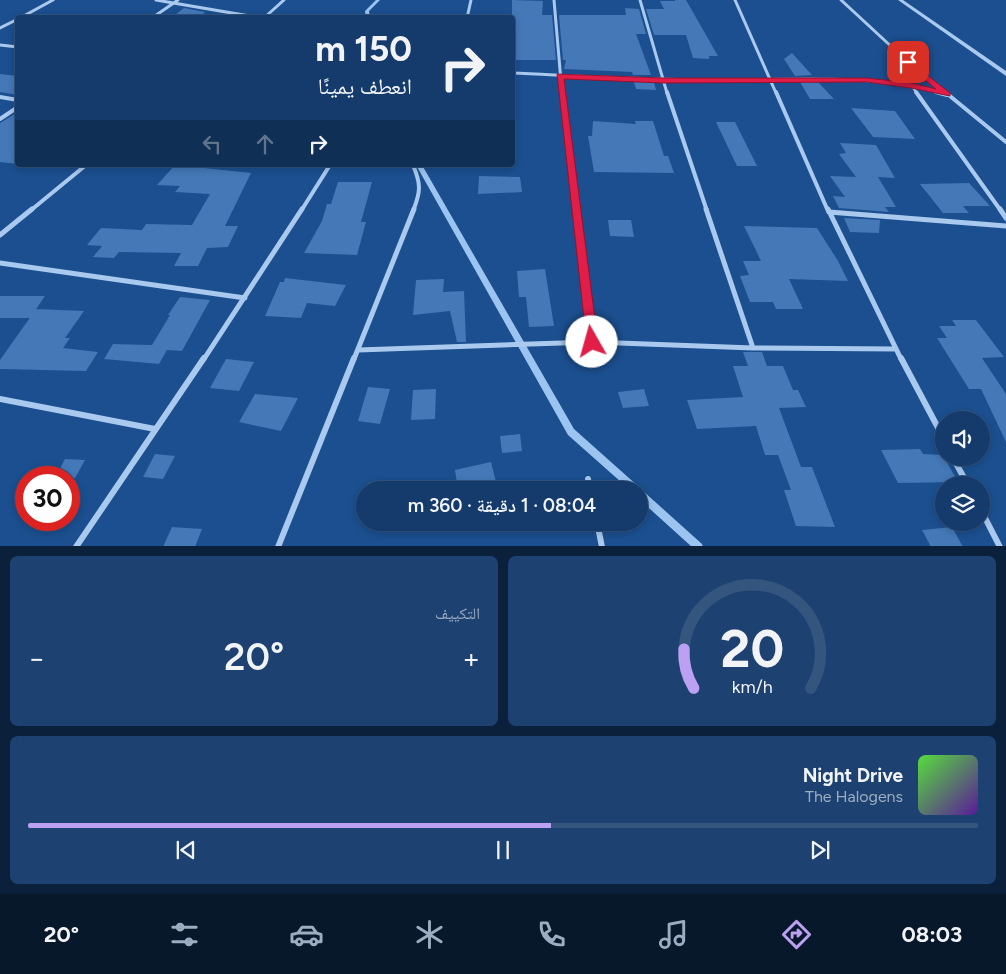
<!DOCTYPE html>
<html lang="ar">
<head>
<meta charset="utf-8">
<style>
	:root { --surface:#143b6b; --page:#1d4271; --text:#f1f3f6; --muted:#9dadc1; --line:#33557e; --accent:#bca0f2 }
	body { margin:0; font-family:Figtree,"Noto Naskh Arabic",sans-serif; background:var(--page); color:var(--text); direction:rtl; height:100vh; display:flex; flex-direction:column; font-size:19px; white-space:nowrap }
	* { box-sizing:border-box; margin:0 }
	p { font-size:16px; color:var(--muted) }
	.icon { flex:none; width:28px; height:28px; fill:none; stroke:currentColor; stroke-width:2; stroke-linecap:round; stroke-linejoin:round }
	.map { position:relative; height:546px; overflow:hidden; direction:ltr }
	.details { display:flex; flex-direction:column; gap:10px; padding:10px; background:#0b203b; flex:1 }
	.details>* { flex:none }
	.top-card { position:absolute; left:15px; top:15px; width:500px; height:152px; border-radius:5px; box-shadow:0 2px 8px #0003,0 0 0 1px var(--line); direction:rtl; background:#143b6b; color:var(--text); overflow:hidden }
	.fabs { position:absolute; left:935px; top:411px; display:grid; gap:10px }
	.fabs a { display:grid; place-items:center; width:55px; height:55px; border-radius:50%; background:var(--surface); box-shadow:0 2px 8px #0003,0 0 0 1px var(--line); font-size:25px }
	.speed { position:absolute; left:15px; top:466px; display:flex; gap:10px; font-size:25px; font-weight:700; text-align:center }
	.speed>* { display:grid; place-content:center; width:65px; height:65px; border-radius:50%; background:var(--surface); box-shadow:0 2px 8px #0003,0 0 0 1px var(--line); line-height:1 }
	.speed .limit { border:8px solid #d22; background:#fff; color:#111 }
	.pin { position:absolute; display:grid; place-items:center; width:42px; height:42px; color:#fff; margin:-21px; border-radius:10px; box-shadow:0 2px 8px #0006 }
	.me { position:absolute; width:55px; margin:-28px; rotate:353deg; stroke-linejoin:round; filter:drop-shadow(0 0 4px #0008) }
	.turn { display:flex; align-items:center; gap:18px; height:105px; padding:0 20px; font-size:22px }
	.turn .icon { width:65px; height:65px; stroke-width:2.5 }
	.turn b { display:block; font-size:35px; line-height:42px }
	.lanes { display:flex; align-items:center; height:48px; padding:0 20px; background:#0003; justify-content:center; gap:25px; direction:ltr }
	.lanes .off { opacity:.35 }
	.big { font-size:38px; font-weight:600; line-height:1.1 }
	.details .widget { flex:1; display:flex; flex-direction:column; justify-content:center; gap:8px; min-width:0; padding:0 18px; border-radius:8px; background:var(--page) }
	.details .dial { align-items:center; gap:0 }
	.dial svg { height:130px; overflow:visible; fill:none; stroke:var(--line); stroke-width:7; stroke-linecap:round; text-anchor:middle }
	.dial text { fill:var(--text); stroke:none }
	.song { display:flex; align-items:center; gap:15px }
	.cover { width:60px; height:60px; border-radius:8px; background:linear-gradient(135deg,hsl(110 70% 55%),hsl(270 70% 35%)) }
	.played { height:5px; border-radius:2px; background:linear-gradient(90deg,var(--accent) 55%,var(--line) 55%) }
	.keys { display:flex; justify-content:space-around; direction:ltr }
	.heat { display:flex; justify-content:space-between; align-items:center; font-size:28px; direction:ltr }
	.details .tiles { flex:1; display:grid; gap:10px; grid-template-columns:1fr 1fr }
	.widget:last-child { grid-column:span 2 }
	.trip { position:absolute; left:356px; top:481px; width:292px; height:50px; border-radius:25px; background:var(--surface); box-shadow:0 2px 8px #0003,0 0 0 1px var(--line); font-weight:600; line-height:50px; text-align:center; direction:rtl }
	.dock { display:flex; height:80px; justify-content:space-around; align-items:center; background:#08182b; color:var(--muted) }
	.dock .icon { width:35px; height:35px }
	.dock .on { color:var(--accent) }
	.dock b { font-size:22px; color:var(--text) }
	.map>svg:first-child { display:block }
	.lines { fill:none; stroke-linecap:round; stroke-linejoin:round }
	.stream { fill:#9cc4f0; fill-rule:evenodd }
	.building { fill:#4478b7 }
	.minor-far3 { stroke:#a9c9ee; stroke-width:3 }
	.minor-far2 { stroke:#a9c9ee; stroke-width:4 }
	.minor-far1 { stroke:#a9c9ee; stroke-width:5 }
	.minor { stroke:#a9c9ee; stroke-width:6 }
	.tertiary { fill:#a9c9ee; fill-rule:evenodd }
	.route { fill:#e11d48; stroke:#92132f }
</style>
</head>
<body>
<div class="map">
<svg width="1006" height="547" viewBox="0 0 1006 547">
	<rect width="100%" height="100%" fill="#1b4f8f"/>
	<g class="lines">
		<path class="stream" d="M376,0H380L369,11L370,18H366L365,11Z
			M416,165H422L574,429L639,487L640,490L643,491L702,544L703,547H692L640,500V490H630L568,435Z"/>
	</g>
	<path class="building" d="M512,0L543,1L542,15H552L556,60H512Z
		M675,0H686L718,56H709V59L693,58L686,35H654L646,9H664L660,1H675Z
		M184,8L205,12L200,18H171Z
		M625,8L639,9L646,34H636L651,75H633L632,72L564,69L566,60H563L559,15H626Z
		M792,53L812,75L795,76L784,59Z
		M0,74L18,76V95L0,92Z
		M634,82H654L656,90L636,89Z
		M800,82H818L834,99H810Z
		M851,108L895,111L915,139L873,137Z
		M18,112V164L0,162V123Z
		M593,121L636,124L635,121H653L664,156H668L674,173L594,172L588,136H592Z
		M716,122H735L757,166H737Z
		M840,143L876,145L895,178L878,177L896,207H885L889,212L839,208L833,196L845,197L830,176L856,177L839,154L846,153Z
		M175,165H197L195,167L251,173L225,226H238L228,247L207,248L198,266H174L181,253L119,252L114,258L93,257L102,246L87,245L101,228L142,230L146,224L192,225L210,194L175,192L180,186L157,185Z
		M479,176L520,177L522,192L478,194Z
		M338,182H372L361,222H366L357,255L304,253L322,221L327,204H331Z
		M969,183L990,206H963L969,213H943L920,184Z
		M844,218L880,220L879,233L850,232Z
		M608,220H631L634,237L610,236Z
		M744,226L817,228L838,261L848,281L789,279L803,309H776L773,302H750L740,276L749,275L743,261H761Z
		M545,269L554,326L529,327L526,297H519L517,271Z
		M285,278L346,285L335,306L307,303L301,318L265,316L280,282H284Z
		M444,279L443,292L464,291L466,342H457L450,311L413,315L416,280Z
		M0,296H45L30,318H0Z
		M180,297L210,300L182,351L167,350L159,364L104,359L113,344L152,345L170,315H168Z
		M36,309L84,311L65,338H70L63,348L98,352L86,371L0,369V360Z
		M952,320H976L1004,357L982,358L1006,394V442L981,389H969L937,338H947L939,326H956Z
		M743,352H762L767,366H783L793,390H798L806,407L779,408L801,467H812L835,527L796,526L784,490H791L778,455H765L756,426L697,429L687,400L743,397L733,366H748Z
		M226,359L254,362L239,391L210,388Z
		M368,387L390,389L380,424L358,421Z
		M436,389L435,419L411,420L413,390Z
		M644,389L649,406L623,408L618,392Z
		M255,394L298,398L281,431L239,422Z
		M520,434L522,451L502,453L500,436Z
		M920,449L923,454L943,455L958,482L898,483L881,450Z
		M155,454L175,456L163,479L143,477Z
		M65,459L85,460L75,478H55Z
		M491,462L498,490H458L455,470Z
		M172,527L202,529L195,547H163Z
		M952,527L963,547H931L922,530Z"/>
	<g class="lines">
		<path class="minor-far3" d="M156,0L261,18
			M554,0L562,93
			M640,0L667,93
			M735,0L776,93
			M841,0L908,62L946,93
			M20,18L53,0
			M152,18L178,0
			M264,18L284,0
			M467,18L471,0
			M0,28L18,19
			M0,45L18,47
			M512,73C581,76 649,80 718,80C792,80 869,73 941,93
			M912,86L917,93"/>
		<path class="minor-far2" d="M562,92L576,211
			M667,92L707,211
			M776,92L828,211
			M916,92L1001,211
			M936,92L947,95
			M945,92L1006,142
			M0,97L18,100
			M0,119L18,107
			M413,165C421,184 421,191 413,211
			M30,211L86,165
			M301,211L330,165"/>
		<path class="minor-far1" d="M576,209L592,342
			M706,209L753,348
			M828,209L901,359
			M1000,209L1006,218
			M829,212L1006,226
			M0,235L32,209
			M0,263L245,298
			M358,350L592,342L753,348L896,349
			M204,359L302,209
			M354,359L414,209"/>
		<path class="minor" d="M901,358L944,439
			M0,399L155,429
			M953,458L968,485
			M588,479L590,490
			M981,510L1000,547
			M597,522L602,547
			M76,547L204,358
			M278,547L354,358"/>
		<path class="tertiary" d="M898,0H903L1006,71V76Z"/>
	</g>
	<path class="route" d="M908,60L950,93V96L911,88L867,82L663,83L564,79L598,342L596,346H587L557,74L663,78H867L912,83L936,89L905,64L904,62Z"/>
</svg>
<div class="fabs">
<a><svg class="icon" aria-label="sound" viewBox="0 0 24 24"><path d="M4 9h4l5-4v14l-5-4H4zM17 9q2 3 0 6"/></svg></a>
<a><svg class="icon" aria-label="layers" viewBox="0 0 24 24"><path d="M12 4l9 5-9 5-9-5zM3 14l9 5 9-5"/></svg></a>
</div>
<div class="speed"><div class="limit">30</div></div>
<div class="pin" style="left:908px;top:62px;background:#d93025"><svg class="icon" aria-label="arrive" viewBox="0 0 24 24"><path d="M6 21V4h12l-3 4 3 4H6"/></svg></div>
<svg class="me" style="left:592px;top:342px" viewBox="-20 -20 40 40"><circle r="19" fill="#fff"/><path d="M0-13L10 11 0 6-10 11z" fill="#e11d48"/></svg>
<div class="trip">08:04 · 1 دقيقة · 360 m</div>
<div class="top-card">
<div class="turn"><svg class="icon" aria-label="right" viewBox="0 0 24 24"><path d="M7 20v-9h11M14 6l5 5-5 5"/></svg><div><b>150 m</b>انعطف يمينًا</div></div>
<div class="lanes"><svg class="icon off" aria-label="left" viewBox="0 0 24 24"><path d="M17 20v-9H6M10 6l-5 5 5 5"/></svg><svg class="icon off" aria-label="ahead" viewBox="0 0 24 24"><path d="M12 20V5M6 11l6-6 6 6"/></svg><svg class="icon" aria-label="right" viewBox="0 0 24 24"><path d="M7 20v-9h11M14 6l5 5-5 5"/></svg></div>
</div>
</div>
<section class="details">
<div class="tiles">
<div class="widget dial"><svg viewBox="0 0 100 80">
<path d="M14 69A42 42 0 1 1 86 69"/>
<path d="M14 69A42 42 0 0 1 8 45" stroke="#bca0f2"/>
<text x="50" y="56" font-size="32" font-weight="700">20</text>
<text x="50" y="72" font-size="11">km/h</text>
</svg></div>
<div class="widget"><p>التكييف</p>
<div class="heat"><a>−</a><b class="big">20°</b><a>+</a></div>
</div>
<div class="widget">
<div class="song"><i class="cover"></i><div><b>Night Drive</b><p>The Halogens</p></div></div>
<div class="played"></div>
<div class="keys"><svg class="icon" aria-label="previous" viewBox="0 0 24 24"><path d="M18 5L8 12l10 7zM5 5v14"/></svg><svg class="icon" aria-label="pause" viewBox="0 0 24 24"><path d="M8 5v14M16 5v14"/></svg><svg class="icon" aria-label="next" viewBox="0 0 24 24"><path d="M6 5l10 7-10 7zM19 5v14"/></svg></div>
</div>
</div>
</section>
<nav class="dock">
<b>08:03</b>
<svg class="icon on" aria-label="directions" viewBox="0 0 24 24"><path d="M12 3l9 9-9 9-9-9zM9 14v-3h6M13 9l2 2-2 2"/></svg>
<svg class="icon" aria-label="music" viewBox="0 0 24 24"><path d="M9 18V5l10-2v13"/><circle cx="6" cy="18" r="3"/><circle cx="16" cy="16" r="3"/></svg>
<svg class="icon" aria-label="phone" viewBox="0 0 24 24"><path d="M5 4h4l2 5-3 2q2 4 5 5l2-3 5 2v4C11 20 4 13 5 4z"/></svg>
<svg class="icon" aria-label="climate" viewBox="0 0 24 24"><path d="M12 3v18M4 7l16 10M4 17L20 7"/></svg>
<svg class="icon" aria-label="car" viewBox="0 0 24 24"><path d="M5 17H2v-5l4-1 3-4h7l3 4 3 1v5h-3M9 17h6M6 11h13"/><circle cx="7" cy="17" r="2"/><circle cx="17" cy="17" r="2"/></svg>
<svg class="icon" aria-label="filters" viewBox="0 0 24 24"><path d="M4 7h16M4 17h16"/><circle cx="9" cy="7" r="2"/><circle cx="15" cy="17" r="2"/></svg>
<b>20°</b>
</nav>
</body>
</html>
